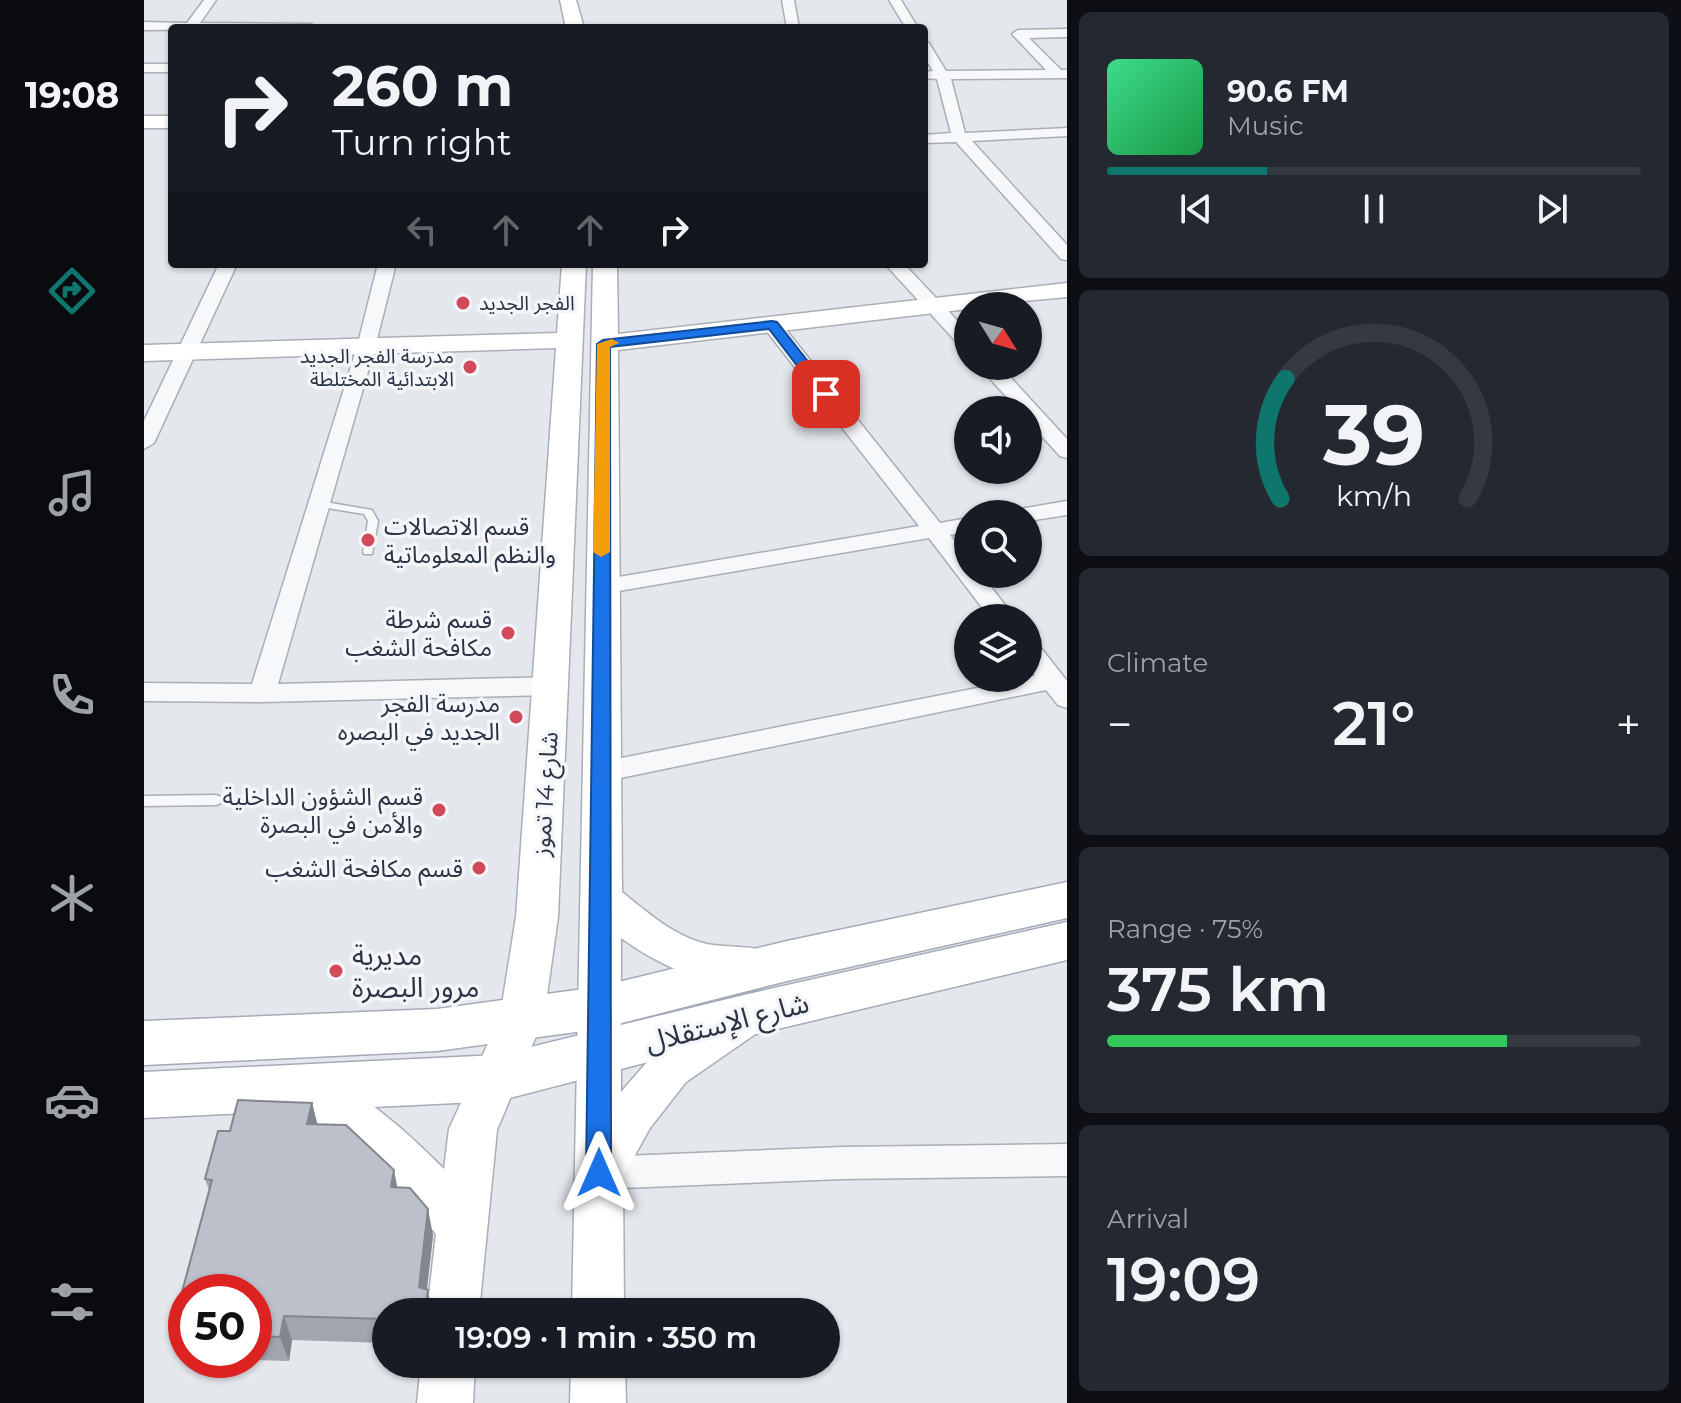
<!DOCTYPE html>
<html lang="en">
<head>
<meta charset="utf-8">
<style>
	:root { --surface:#171b24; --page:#242831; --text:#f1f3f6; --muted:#9ea1a6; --line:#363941; --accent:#0f766e }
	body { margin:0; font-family:Montserrat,"Noto Sans Arabic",sans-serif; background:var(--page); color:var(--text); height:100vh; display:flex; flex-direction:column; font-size:30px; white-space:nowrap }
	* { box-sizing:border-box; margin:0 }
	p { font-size:26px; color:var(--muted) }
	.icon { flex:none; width:44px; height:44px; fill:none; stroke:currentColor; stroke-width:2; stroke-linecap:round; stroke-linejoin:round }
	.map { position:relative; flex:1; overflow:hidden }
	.side { display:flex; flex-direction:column; gap:12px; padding:12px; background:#0d0f14; width:614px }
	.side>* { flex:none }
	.banner { position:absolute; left:24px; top:24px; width:760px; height:244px; border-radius:8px; box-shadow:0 2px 6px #0004; background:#171b24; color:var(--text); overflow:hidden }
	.needle { width:52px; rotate:127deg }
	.controls { position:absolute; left:810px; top:292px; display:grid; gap:16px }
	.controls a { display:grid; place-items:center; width:88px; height:88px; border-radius:50%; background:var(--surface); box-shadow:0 2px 6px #0004; font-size:40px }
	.speed { position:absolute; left:24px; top:1274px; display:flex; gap:16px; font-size:40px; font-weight:700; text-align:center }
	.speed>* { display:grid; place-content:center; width:104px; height:104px; border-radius:50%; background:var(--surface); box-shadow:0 2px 6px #0004; line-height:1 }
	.speed .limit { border:12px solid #d22; background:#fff; color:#111 }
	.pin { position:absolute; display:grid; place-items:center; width:68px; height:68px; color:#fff; margin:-34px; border-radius:16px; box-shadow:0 4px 12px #0006 }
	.me { position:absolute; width:88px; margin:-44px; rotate:0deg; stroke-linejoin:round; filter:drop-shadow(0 0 6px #0008) }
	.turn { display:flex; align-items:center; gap:28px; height:168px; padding:0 32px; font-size:36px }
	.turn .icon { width:104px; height:104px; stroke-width:2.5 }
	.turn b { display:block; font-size:56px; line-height:68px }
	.lanes { display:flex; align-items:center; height:76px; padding:0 32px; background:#0003; justify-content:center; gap:40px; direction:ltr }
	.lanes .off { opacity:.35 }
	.big { font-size:60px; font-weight:600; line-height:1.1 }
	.side .tile { flex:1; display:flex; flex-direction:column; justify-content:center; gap:12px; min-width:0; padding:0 28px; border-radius:12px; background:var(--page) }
	.side .dial { align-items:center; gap:0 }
	.dial svg { height:208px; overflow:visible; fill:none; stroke:var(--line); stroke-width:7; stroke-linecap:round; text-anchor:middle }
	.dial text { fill:var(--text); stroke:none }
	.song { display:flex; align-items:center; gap:24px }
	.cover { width:96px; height:96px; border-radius:12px; background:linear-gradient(135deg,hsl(150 70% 55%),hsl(140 70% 35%)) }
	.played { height:8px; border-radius:4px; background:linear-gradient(90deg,var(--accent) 30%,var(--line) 30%) }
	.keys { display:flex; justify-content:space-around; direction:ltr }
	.heat { display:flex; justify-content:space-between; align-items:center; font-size:44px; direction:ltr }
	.charge { height:12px; border-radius:6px; background:linear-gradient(90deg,#34c759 75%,var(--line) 0) }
	.trip { position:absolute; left:228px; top:1298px; width:468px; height:80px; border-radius:40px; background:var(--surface); box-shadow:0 2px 6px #0004; font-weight:600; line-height:80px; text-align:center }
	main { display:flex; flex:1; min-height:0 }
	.menu { display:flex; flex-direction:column; width:144px; justify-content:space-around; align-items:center; background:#090b0e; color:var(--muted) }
	.menu .icon { width:56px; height:56px }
	.menu .selected { color:var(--accent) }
	.menu b { font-size:36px; color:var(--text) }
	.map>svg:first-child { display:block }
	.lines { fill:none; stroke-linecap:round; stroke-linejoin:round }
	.lane-casing { stroke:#a9aeb7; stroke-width:3 }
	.street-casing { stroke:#a9aeb7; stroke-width:3 }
	.secondary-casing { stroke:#a9aeb7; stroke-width:3 }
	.primary-casing { stroke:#a3abb8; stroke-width:3 }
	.lane { fill:#f7f8fa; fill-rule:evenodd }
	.street { fill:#f7f8fa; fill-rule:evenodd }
	.secondary { fill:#fff; fill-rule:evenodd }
	.primary { fill:#fff; fill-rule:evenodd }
	.wall { fill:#a1a5ae }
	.shaded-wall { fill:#83868d }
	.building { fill:#bbc0ca; stroke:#83868d; stroke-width:2 }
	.route { fill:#1a73e8; stroke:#114b97; stroke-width:2 }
	.slow { fill:#f59e0b }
	.poi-dot { fill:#d1495b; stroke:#f4f6f9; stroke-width:3 }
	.labels { text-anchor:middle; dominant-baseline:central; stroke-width:7; stroke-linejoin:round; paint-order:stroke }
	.far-poi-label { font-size:20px; fill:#2b3445; stroke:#f4f6f9; text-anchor:start }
	.poi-label { font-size:24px; fill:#2b3445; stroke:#f4f6f9; text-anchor:end }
	.street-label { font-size:24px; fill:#2b3445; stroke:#f4f6f9 }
	.near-poi-label { font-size:28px; fill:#2b3445; stroke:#f4f6f9; text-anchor:start }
	.near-street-label { font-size:28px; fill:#2b3445; stroke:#f4f6f9 }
</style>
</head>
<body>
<main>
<nav class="menu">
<b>19:08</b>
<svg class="icon selected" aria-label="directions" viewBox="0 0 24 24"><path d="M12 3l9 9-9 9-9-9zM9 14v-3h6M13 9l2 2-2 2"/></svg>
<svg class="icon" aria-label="music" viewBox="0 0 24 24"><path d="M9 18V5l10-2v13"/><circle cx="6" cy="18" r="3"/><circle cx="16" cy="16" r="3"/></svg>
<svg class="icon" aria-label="phone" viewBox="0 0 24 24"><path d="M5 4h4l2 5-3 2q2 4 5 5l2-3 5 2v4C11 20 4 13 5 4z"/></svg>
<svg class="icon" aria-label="climate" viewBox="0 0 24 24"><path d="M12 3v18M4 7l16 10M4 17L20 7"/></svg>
<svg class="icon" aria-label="car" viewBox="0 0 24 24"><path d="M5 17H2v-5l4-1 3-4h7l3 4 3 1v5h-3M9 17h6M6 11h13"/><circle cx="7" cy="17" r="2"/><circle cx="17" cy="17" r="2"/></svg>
<svg class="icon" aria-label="filters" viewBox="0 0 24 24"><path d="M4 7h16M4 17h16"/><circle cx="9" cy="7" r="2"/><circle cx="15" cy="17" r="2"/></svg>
</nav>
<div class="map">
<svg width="923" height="1403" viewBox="0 0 923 1403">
	<rect width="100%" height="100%" fill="#e4e7ec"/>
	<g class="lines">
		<defs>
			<path id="lane" d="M175,501L228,510L234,521L228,554H220L219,552L224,521L220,514L171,506V502Z
				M72,795L77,797L78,800L77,803L72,805L0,806V796Z"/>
			<path id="street" d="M60,0H72L56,23L167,24L173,28L0,30V22L43,23Z
				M638,0H650L655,28H643Z
				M745,0H757L774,28H762Z
				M923,29V37L885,38L917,70H923V78L807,79L821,133L923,128V136L828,141L923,245V260L917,259L812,142L780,143V135L807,133L793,79L780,78V72L789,71L780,56V42L785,43L802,71L902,70L868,34L874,30Z
				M0,64H28V72H0Z
				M75,264H93L10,443L0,449V421Z
				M234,264H252L231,347L134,684L409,677L418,680L422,686L418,692L409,695L118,702L0,701V683L108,684L213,347Z
				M741,264H760L824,332V349L817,347Z
				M628,319L635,321L796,523L824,518V532L806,535L824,558V574H837L871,618H846L785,538L457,594L449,592L445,587L449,582L457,580L775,526L621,329L619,325Z
				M835,366H856L923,439V458L916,456L884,421V410H874Z
				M923,501V515L884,521V514H873L876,509Z
				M884,641L893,643L923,681V708L914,705L902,690L457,782L447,779L443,772L447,765L457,762L884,678L891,675L884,666Z
				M923,1144V1176L698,1179L455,1189L443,1185L437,1173L443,1161L455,1157L698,1147Z"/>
			<path id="secondary" d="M416,0H432L440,28H422Z
				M0,116H28V128H0Z
				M418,264H442L414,917L400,1017L353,1130L335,1312H283L292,1234C267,1203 240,1174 209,1148C187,1130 151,1115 139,1089L146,1074L162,1068C215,1088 261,1130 300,1169L305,1129L356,1017L372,917L412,348L0,361V345L413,333Z
				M449,264H473L474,334L923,283V297L824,306V309L474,350L478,892C503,912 531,937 563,944C584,948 605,945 625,952L632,964L625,976C574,994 519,968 477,938V1092L510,1054L578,1009L594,1003L610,1009L616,1022L610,1035L542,1082L506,1128L479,1177L480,1312H428Z
				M277,1364H331L329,1403H273Z
				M427,1364H481L482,1403H426Z"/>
			<path id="primary" d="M923,882V918L643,981L454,1029L293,1051L0,1065V1021L293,1009L454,987L643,941Z
				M923,922V960L604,1036L354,1101L0,1118V1072L354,1055L604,994Z"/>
		</defs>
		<use href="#lane" class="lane-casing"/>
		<use href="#street" class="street-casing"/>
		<use href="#secondary" class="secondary-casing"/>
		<use href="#primary" class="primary-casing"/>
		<use href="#lane" class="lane"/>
		<use href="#street" class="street"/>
		<use href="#secondary" class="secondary"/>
		<use href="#primary" class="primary"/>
	</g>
	<path class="wall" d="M168,1103L173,1124L253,1187L289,1235L283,1290L242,1312V1343L148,1340L145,1361L110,1360V1292H42V1357H39L27,1333L65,1190L61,1179L86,1131Z"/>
	<path class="shaded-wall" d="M168,1103L175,1130L163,1124Z
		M250,1170L255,1196L247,1187Z
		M284,1209L289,1235L280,1312L275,1287Z
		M284,1290L288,1312H281Z
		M140,1316L148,1340L145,1361L136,1337Z"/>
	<path class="building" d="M94,1100L168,1103L163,1124L202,1125L250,1170L247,1187L266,1188L284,1209L275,1287L284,1290L281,1312H242V1319L140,1316L136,1337L110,1336V1292H42V1333H27L68,1180L61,1179L74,1131H86Z"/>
	<path class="route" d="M628,321L633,322L687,391V397H677L625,329L466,347L467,1173L463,1181L455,1185L446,1181L442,1173L453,344L459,340Z"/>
	<path class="slow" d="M468,339L475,343L466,347V552L457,557L449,552L453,344Z"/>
	<g class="poi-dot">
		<circle cx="319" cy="303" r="8"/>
		<circle cx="326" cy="367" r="8"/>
		<circle cx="224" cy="540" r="8"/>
		<circle cx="364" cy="633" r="8"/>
		<circle cx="372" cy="717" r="8"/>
		<circle cx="295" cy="810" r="8"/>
		<circle cx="335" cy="868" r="8"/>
		<circle cx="192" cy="971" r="8"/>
	</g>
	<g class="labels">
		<g class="far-poi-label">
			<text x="335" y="303">الفجر الجديد</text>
			<text x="310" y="356" text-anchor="end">مدرسة الفجر الجديد<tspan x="310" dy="23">الابتدائية المختلطة</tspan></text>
		</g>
		<g class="poi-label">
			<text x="240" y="526" text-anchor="start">قسم الاتصالات<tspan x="240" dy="28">والنظم المعلوماتية</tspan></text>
			<text x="348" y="619">قسم شرطة<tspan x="348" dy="28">مكافحة الشغب</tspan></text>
			<text x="356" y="703">مدرسة الفجر<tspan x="356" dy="28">الجديد في البصره</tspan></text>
			<text x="279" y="796">قسم الشؤون الداخلية<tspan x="279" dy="28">والأمن في البصرة</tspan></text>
			<text x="319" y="868">قسم مكافحة الشغب</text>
		</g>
		<g class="street-label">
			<text transform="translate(401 794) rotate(-86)">شارع 14 تموز</text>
		</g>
		<g class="near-poi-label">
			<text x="208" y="955">مديرية<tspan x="208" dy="32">مرور البصرة</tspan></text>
		</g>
		<g class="near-street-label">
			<text transform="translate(583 1022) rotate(-14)">شارع الإستقلال</text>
		</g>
	</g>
</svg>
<div class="controls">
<a><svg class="needle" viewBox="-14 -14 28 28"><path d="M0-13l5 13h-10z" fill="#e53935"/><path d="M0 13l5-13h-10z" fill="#9ea1a6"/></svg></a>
<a><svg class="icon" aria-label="sound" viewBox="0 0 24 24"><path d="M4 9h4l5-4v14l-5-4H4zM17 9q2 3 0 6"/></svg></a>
<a><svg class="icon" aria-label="search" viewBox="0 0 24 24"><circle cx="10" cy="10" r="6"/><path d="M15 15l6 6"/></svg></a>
<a><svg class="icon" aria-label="layers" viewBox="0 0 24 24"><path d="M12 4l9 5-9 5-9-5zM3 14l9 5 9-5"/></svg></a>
</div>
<div class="speed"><div class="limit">50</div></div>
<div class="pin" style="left:682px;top:394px;background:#d93025"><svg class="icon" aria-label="arrive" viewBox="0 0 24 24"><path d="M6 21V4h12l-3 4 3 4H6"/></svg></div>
<svg class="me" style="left:455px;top:1173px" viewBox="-20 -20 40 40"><path d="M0-17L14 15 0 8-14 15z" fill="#1a73e8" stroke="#fff" stroke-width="4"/></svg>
<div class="trip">19:09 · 1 min · 350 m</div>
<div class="banner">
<div class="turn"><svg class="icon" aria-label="right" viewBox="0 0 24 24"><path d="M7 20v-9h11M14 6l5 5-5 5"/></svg><div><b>260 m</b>Turn right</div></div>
<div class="lanes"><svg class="icon off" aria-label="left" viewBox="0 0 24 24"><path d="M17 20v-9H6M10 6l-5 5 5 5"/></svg><svg class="icon off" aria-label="ahead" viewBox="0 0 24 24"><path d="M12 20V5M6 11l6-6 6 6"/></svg><svg class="icon off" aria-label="ahead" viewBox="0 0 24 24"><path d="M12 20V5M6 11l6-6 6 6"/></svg><svg class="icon" aria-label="right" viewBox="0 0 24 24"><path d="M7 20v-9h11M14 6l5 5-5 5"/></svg></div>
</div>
</div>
<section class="side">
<div class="tile">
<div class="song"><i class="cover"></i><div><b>90.6 FM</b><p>Music</p></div></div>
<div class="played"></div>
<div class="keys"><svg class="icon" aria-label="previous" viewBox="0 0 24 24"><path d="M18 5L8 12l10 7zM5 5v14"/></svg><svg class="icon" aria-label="pause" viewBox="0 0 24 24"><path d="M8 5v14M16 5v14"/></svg><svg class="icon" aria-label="next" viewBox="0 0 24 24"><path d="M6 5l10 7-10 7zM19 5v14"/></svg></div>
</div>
<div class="tile dial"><svg viewBox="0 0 100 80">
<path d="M14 69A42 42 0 1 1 86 69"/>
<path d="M14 69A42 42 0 0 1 16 23" stroke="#0f766e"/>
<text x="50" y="56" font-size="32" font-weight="700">39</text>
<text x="50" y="72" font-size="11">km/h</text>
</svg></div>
<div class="tile"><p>Climate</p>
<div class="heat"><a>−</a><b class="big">21°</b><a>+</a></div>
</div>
<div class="tile"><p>Range · 75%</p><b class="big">375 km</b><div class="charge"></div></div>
<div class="tile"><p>Arrival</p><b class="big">19:09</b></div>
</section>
</main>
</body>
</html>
